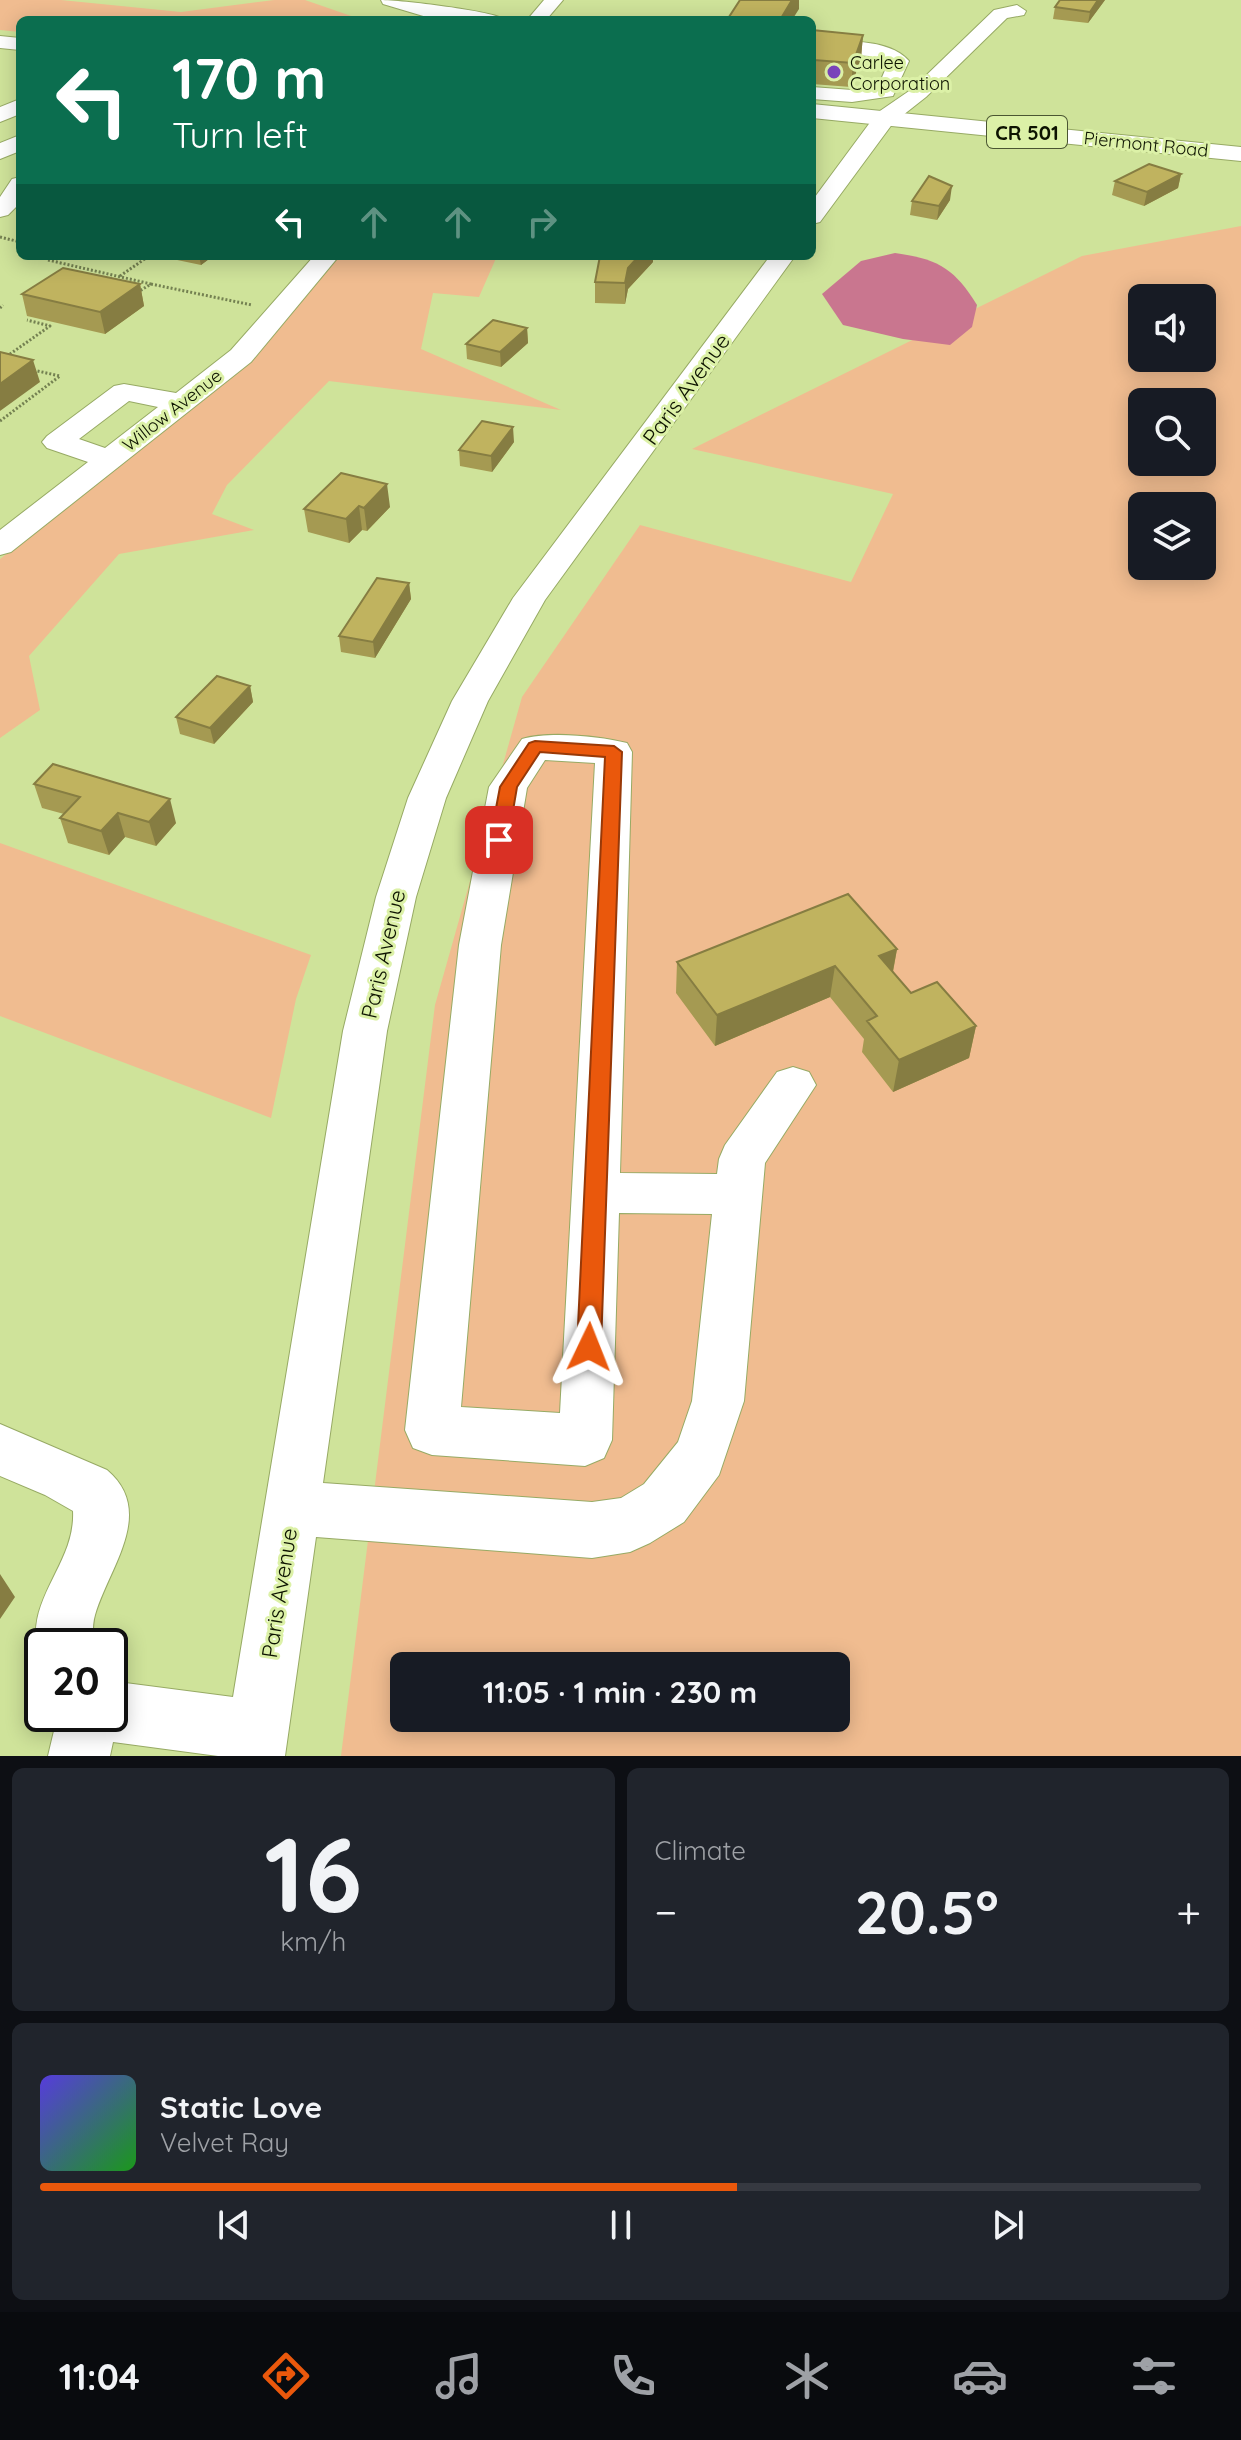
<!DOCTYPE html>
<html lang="en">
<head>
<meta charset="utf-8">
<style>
	:root { --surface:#171b24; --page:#20242c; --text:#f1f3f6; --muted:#9ea1a6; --line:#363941; --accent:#ea580c }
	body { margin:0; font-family:Quicksand,sans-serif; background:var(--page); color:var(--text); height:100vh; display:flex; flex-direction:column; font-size:30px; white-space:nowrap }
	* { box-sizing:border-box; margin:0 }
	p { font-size:26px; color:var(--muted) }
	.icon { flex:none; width:44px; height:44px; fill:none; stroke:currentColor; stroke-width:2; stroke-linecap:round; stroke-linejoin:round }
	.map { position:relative; height:1756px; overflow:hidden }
	.panel { display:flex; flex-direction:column; gap:12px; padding:12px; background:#0d0f14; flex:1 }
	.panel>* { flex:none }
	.guide { position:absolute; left:16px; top:16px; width:800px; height:244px; border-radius:12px; box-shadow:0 4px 20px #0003; background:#0b6e4f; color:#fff; overflow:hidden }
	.buttons { position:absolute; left:1128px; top:284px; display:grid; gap:16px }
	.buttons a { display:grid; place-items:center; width:88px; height:88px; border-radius:12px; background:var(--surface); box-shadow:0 4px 20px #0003; font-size:40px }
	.speed { position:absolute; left:24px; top:1628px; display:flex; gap:16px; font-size:40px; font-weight:700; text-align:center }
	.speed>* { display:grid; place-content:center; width:104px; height:104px; border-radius:50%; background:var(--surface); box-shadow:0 4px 20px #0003; line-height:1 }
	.speed .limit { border:4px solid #111; border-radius:12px; background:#fff; color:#111 }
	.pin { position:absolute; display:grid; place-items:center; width:68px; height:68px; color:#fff; margin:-34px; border-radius:16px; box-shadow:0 4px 12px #0006 }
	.me { position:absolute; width:88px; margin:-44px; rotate:2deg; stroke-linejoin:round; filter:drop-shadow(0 0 6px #0008) }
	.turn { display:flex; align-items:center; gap:28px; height:168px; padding:0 24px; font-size:36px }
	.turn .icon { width:104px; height:104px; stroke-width:2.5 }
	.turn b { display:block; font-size:56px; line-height:68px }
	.lanes { display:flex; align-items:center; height:76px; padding:0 24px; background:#0003; justify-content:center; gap:40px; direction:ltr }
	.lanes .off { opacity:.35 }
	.big { font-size:60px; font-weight:800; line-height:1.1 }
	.panel .card { flex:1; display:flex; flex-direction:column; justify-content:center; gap:12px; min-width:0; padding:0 28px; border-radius:12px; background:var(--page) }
	.panel .dial { align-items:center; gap:0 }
	.dial b { font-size:104px; line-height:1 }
	.song { display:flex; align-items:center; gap:24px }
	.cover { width:96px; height:96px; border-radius:12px; background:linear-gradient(135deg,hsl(250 70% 55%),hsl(120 70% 35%)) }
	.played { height:8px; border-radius:4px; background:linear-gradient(90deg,var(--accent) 60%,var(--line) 60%) }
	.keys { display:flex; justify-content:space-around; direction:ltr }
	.heat { display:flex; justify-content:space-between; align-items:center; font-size:44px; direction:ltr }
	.panel .tiles { flex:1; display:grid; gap:12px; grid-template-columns:1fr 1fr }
	.card:last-child { grid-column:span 2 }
	.trip { position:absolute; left:390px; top:1652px; width:460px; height:80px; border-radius:12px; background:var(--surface); box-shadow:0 4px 20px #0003; font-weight:800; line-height:80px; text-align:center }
	.tabs { display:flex; height:128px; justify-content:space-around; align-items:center; background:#090b0e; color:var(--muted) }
	.tabs .icon { width:56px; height:56px }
	.tabs .active { color:var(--accent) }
	.tabs b { font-size:36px; color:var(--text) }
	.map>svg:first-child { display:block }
	.green { fill:#f0bc90; fill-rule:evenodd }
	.water { fill:#c9768f }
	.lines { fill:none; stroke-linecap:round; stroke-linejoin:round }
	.minor-casing { stroke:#97aa64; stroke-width:2 }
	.major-casing { stroke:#97aa64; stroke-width:2 }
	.path { stroke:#748151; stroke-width:3; stroke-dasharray:2 2; stroke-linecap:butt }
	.minor { fill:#fff; fill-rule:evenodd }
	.major { fill:#fff; fill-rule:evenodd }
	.wall { fill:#a59a52 }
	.shaded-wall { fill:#867d42 }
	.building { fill:#c0b35f; stroke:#867d42; stroke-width:2 }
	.route { fill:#ea580c; stroke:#983908; stroke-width:2 }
	.poi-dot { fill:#7a44bb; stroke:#dcf1a7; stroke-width:3 }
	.labels { text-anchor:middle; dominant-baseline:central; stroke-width:6; stroke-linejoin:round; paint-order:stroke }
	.far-poi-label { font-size:18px; fill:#0d1300; stroke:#dcf1a7; text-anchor:start }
	.far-street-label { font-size:18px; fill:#0d1300; stroke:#dcf1a7 }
	.shield { fill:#dcf1a7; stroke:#4b5632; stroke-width:2 }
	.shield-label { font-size:20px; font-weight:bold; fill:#0d1300 }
	.street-label { font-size:22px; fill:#0d1300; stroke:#dcf1a7 }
</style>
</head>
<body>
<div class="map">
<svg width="1241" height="1756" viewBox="0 0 1241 1756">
	<rect width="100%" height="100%" fill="#cfe39a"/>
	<path class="green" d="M0,0H61L181,12L274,0H305L357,18L397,20H20V32L0,30Z
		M1241,226V1756H341L435,1005L522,697L640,525L851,582L893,494L692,449L1082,256ZM1142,298H1202V358H1142ZM1142,402H1202V462H1142ZM1142,506H1202V566H1142ZM404,1666H836V1718H404Z
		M330,256H497L479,297L433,293L421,349L561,410L329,381L227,485L212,514L254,530L119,554L29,656L40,710L0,738V559L238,370Z
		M0,843L311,955L296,999L271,1118L0,1016Z"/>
	<path class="water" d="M895,253C938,259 954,268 977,305L972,327L950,345L903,339L843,325L822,294L861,261Z"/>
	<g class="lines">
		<defs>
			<path id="minor" d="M381,0C398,0 497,11 505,20L430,18L383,4Z
				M544,0H563L546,20H527Z
				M1017,5L1026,11L1024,15L1007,18L926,97L893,123L820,222L812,224V201L877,113L912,89L994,10Z
				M812,40C841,42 888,37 909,61L893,96L852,102L812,99V87L852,90L878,87L888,63L869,56L812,52Z
				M20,99V114L0,122V107Z
				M20,135V151L0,159V143Z
				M20,177V203L8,215L0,217V197L12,179Z
				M314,256H339L251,362L11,552L0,555V530L88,462L47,448L42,442L47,436L114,386L124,384L176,393L231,350ZM129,401L158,407L105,448L79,439Z
				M770,256H795L545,600L488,701L446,798L416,897L387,1031L323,1483L592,1502L621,1498L644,1484L678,1442L692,1401L712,1214L619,1213L612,1440L604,1458L585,1466L432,1455L413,1448L405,1430L459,945L489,787L522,739C549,731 600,736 627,743L632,752L620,1173L717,1174L719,1159L725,1145L777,1072L793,1067L809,1072L816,1085L765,1163L744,1401L719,1475L684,1522L650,1543L630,1552L592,1558L316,1537L285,1756H218L113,1742L110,1756H48L58,1714H110V1681L233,1697L343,1031L376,897L408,798L452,701L513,598ZM545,760L595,763L560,1413L461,1407L501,945L527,788Z
				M0,1424L107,1470C157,1512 108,1569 95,1615C92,1625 93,1636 93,1646H42V1664C17,1603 76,1568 73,1511L45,1495L0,1476Z"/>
			<path id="major" d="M0,36L20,38V50L0,48Z
				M812,104L1241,147V161L812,118Z"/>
		</defs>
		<use href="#minor" class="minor-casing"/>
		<use href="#major" class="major-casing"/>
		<path class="path" d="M0,237L20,242
			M48,260L151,284L138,292
			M120,276L149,256
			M151,284L252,305
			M0,308L3,305
			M0,361L50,326L27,320
			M0,421L60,376L33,370"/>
		<use href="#minor" class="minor"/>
		<use href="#major" class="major"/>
	</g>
	<path class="wall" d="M1105,0L1088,23L1053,19L1055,7Z
		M812,30L863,35L861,58L851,87L812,84Z
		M1181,174L1178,188L1144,206L1112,195L1115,181Z
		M950,200L937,220L910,215L912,201Z
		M158,256H213L201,265Z
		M653,262L628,289L625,304L595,303V282Z
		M140,284L144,306L105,334L27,316L22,294Z
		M527,328L528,343L501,367L467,359L466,344Z
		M514,442L492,472L460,466L459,450Z
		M341,473L390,507L367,531L362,530L349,543L308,532L304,509Z
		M409,583L411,599L375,658L341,652L339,636Z
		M250,686L253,702L214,744L180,734L176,717Z
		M34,784L176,823L156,846L125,837L109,855L68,843L60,818L64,814L42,808Z
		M897,949L893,972L911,993L976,1026L969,1058L893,1092L862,1052L864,1039L830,997L715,1046L676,993L677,962Z"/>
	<path class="shaded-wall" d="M792,0H799V9L792,20H780Z
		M1098,0H1105L1088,23L1090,12Z
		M863,35L861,58L851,87L853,63Z
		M814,60L812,84V63Z
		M1181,174L1178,188L1144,206L1147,192Z
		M952,186L950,200L937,220L939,206Z
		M199,256H213L201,265Z
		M639,256H653V262L628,289L625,304V283L628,268Z
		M140,284L144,306L105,334L100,312Z
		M527,328L528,343L501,367L500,352Z
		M33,360L40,382L0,411V384Z
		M513,427L514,442L492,472L491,456Z
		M387,484L390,507L367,531L364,508Z
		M359,506L362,530L349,543L346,519Z
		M409,583L411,599L375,658L373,642Z
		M250,686L253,702L214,744L210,728Z
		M170,799L176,823L156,846L149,822Z
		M118,813L125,837L109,855L101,831Z
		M897,949L891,981L879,956Z
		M835,966L830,997L715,1046L717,1015Z
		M976,1026L969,1058L893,1092L899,1060Z
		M0,1574L15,1597L0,1619Z"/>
	<path class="building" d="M740,0H792L780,20H727Z
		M1060,0H1098L1090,12L1055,7Z
		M660,17L696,20H658Z
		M812,30L863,35L853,63L814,60L812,63Z
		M1149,164L1181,174L1147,192L1115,181Z
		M929,176L952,186L939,206L912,201Z
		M600,256H639L628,268L625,283L595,282Z
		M63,268L140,284L100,312L22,294Z
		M493,320L527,328L500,352L466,344Z
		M0,352L33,360L0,384Z
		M482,421L513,427L491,456L459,450Z
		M341,473L387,484L364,508L359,506L346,519L304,509Z
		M377,578L409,583L373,642L339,636Z
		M217,676L250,686L210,728L176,717Z
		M53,764L170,799L149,822L118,813L101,831L60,818L80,797L34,784Z
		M848,894L897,949L879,956L911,993L937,982L976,1026L899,1060L867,1021L877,1016L835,966L717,1015L677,962Z"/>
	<path class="route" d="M535,741L614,746L622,752L601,1347L597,1355L589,1358L581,1355L577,1347L605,757L540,752L517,787L508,840L499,846L493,844L490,840L500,787L529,743Z"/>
	<circle class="poi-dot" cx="834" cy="72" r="8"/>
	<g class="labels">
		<g class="far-poi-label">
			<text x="850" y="62">Carlee<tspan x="850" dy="21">Corporation</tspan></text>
		</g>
		<g class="far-street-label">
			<text transform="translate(1146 144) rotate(6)">Piermont Road</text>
			<text transform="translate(172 410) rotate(-38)">Willow Avenue</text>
		</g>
		<rect class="shield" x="987" y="116" width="80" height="32" rx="6"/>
		<g class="shield-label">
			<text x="1027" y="132">CR 501</text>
		</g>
		<g class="street-label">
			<text transform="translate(686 389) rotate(-54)">Paris Avenue</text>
			<text transform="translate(383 954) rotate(-77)">Paris Avenue</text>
			<text transform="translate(279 1593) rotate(-81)">Paris Avenue</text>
		</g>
	</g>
</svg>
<div class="buttons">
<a><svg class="icon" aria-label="sound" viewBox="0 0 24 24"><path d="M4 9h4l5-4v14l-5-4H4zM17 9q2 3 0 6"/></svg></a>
<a><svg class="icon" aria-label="search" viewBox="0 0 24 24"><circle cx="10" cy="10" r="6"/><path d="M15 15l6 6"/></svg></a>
<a><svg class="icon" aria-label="layers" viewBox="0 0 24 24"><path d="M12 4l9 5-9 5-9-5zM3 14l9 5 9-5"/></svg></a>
</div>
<div class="speed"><div class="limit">20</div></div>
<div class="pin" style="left:499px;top:840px;background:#d93025"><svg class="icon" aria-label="arrive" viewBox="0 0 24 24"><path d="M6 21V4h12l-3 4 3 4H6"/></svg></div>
<svg class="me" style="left:589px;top:1347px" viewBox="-20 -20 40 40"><path d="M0-17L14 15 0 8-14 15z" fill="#ea580c" stroke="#fff" stroke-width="4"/></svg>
<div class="trip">11:05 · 1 min · 230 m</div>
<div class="guide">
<div class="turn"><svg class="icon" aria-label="left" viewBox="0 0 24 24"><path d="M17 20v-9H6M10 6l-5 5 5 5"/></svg><div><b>170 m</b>Turn left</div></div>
<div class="lanes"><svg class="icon" aria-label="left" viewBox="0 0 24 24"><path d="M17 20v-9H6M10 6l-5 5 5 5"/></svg><svg class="icon off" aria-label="ahead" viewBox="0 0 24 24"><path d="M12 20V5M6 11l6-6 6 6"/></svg><svg class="icon off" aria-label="ahead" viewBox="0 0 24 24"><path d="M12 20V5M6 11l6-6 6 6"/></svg><svg class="icon off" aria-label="right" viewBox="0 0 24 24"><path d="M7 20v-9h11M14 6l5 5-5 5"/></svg></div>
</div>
</div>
<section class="panel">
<div class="tiles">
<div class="card dial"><b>16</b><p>km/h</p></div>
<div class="card"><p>Climate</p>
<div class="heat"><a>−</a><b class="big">20.5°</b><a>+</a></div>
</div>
<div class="card">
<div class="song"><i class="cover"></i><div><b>Static Love</b><p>Velvet Ray</p></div></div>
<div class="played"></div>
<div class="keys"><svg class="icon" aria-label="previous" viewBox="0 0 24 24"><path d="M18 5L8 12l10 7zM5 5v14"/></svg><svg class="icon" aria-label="pause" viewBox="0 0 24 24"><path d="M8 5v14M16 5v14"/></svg><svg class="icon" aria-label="next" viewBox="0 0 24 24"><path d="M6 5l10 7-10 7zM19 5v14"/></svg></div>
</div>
</div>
</section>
<nav class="tabs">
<b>11:04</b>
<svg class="icon active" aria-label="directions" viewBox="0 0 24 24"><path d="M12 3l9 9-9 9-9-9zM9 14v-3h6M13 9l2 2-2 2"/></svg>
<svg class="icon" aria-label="music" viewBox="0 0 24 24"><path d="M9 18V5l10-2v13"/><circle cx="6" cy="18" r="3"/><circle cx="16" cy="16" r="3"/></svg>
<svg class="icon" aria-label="phone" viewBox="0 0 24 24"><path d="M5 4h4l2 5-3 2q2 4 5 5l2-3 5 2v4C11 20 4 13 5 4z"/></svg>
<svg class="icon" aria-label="climate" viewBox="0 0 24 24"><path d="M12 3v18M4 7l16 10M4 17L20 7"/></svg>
<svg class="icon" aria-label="car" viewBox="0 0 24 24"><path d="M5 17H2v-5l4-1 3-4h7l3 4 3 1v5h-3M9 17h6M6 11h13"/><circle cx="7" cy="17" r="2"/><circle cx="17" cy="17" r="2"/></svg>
<svg class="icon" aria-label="filters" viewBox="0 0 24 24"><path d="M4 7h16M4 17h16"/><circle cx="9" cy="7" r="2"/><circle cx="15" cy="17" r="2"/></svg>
</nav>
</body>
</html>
